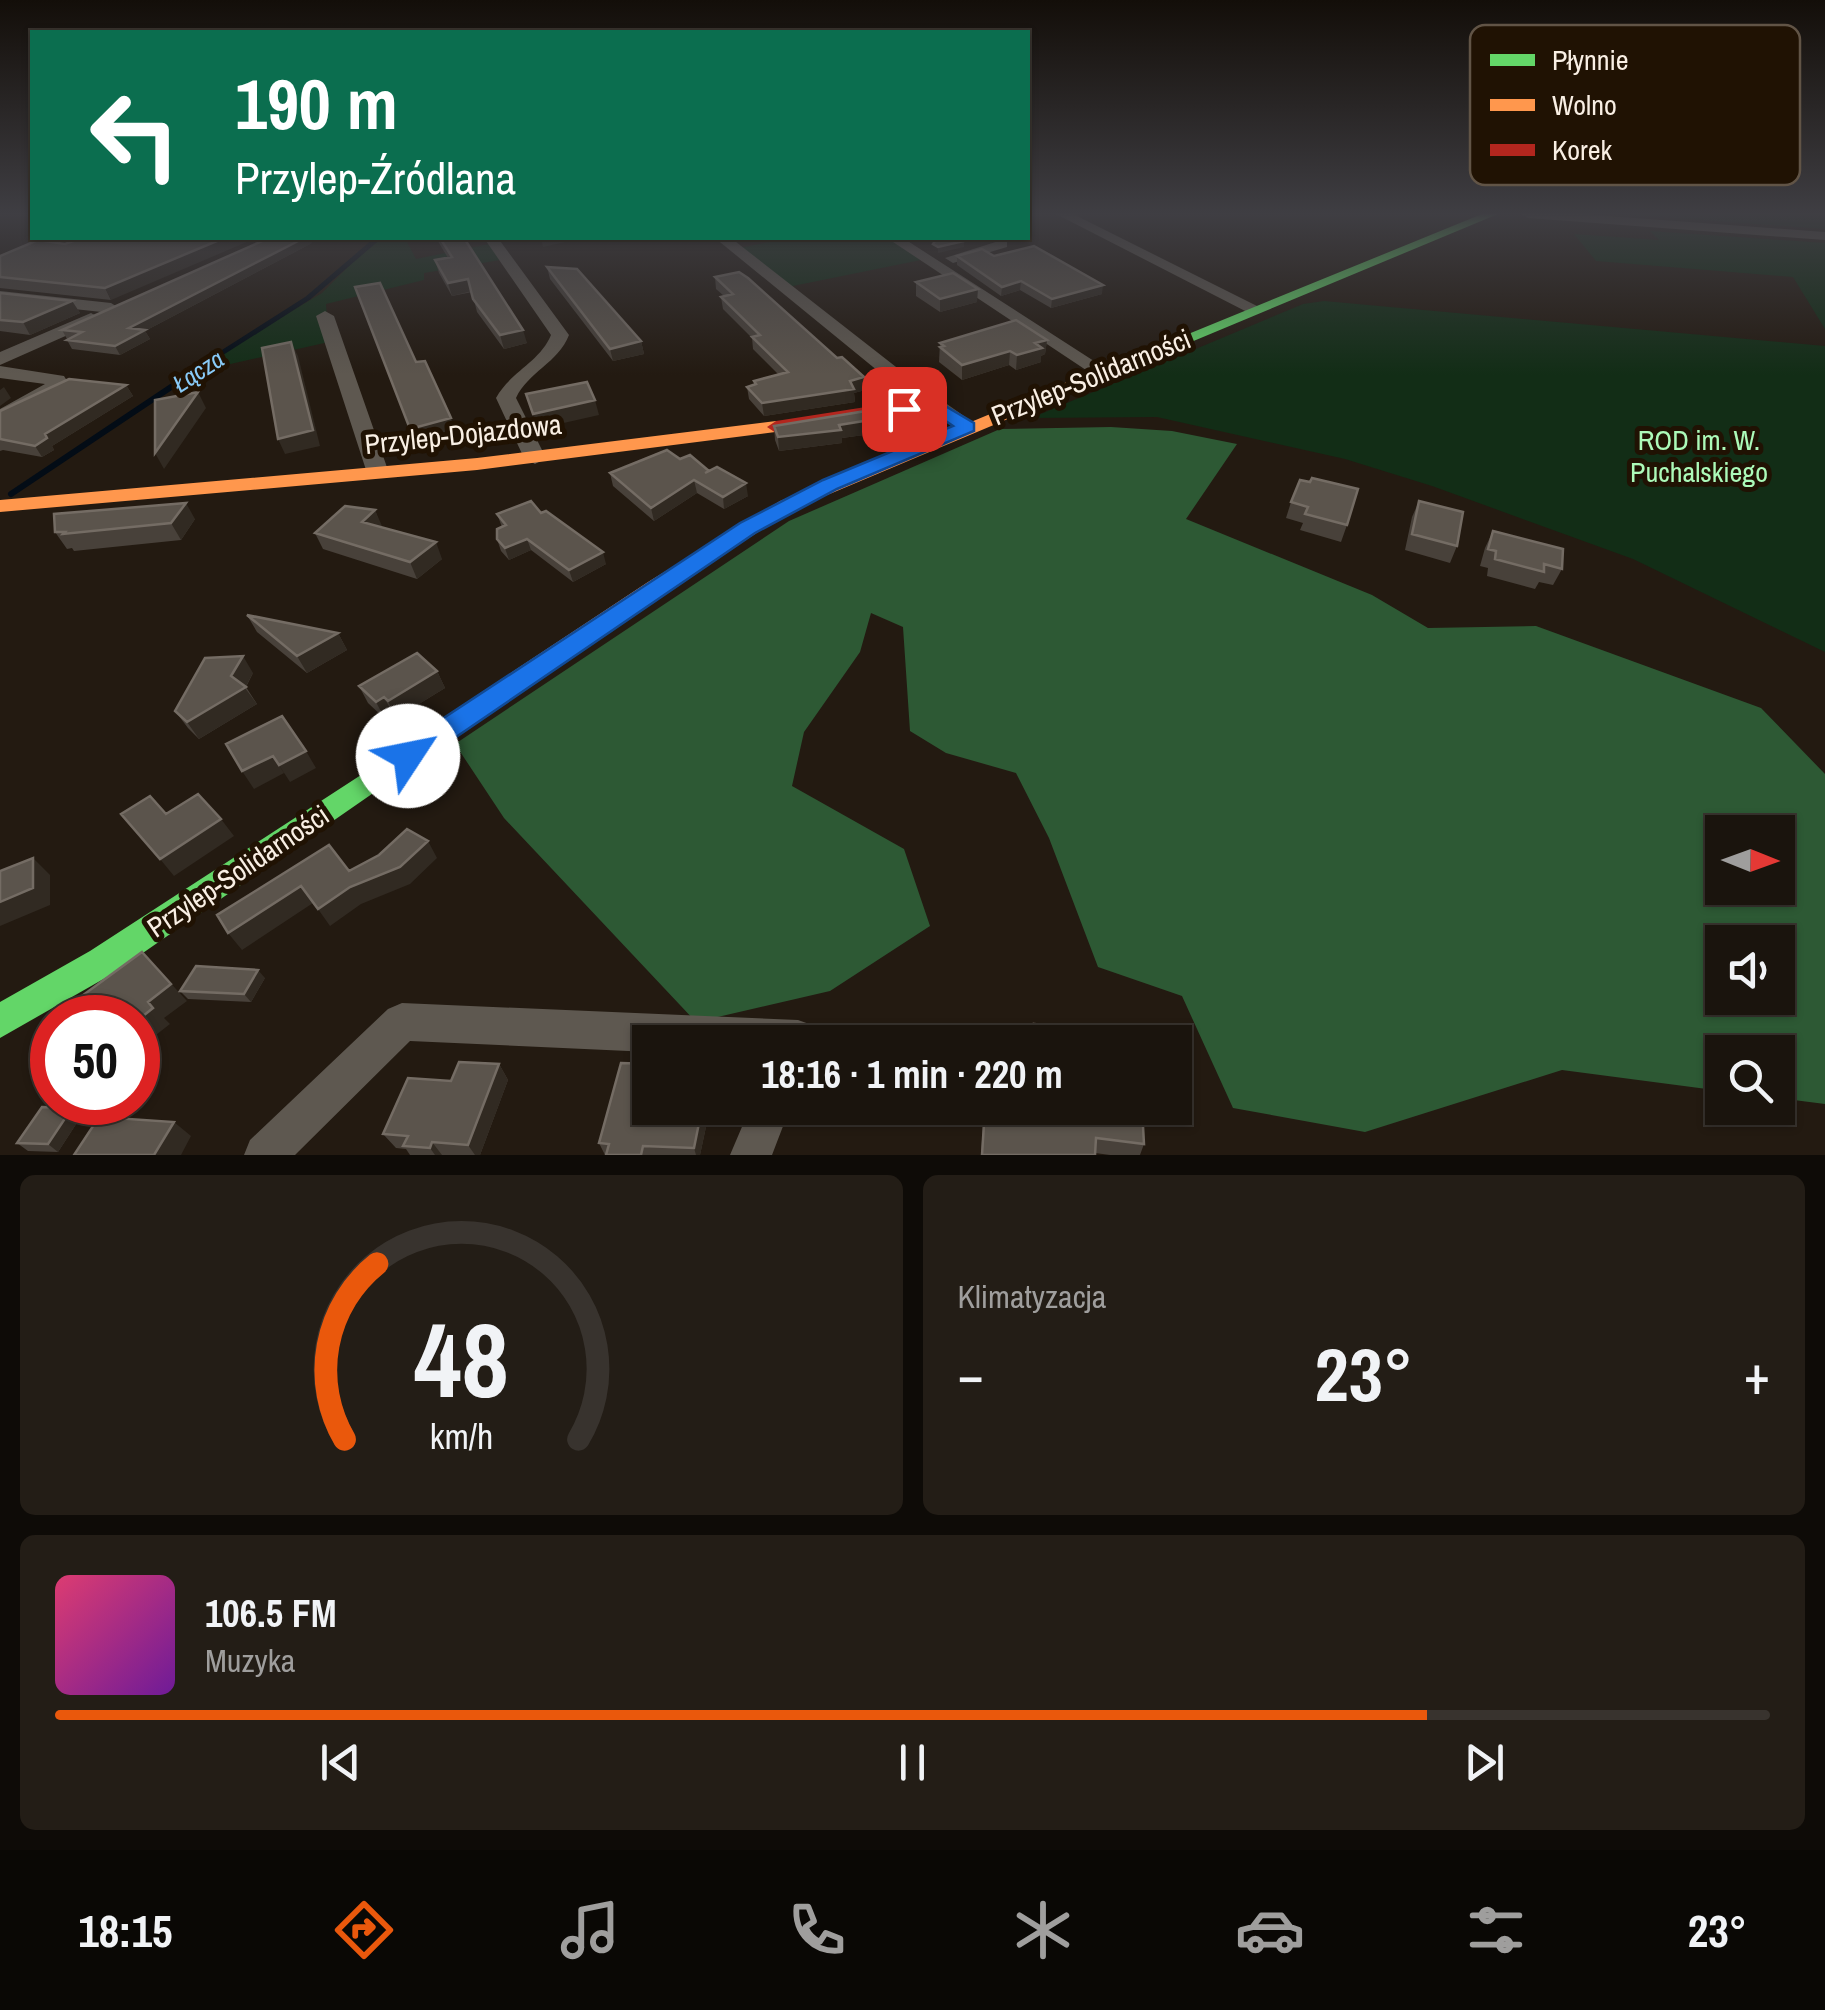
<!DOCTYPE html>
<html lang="pl">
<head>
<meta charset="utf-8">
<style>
	:root { --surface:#1a140d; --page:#231d16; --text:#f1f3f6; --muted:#9f9e9d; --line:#38332e; --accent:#ea580c }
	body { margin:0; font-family:"Archivo Narrow",sans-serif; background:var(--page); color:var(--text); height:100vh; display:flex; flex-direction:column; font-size:38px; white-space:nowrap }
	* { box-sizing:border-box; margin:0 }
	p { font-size:32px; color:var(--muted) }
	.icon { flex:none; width:55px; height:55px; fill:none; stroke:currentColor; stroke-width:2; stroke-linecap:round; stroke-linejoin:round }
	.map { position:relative; height:1155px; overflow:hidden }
	.panel { display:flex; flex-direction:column; gap:20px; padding:20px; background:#0e0b07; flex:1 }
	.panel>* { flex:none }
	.hud { position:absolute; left:30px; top:30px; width:1000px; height:210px; border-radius:0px; box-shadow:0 2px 8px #0004,0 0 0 2px var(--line); background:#0b6e4f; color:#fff; overflow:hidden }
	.needle { width:65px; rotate:91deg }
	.fabs { position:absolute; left:1705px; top:815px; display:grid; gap:20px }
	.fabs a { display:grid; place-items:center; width:90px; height:90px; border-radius:0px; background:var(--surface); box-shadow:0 2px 8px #0004,0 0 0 2px var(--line); font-size:50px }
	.speed { position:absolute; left:30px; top:995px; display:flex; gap:20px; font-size:50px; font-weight:700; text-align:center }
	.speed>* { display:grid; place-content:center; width:130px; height:130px; border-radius:50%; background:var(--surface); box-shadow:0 2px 8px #0004,0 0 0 2px var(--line); line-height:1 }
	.speed .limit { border:15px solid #d22; background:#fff; color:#111 }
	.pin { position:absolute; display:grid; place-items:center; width:85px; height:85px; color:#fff; margin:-42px; border-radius:20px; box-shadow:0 5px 15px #0006 }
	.me { position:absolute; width:110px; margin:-55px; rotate:56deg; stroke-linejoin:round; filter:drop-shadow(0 0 8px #0008) }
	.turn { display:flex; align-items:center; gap:35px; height:210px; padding:0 40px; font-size:45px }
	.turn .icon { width:130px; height:130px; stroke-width:2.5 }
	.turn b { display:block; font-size:70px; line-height:85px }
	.big { font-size:75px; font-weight:700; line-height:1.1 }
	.panel .widget { flex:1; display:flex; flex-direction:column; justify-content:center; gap:15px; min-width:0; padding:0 35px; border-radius:15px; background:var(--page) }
	.panel .dial { align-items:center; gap:0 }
	.dial svg { height:260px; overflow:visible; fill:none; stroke:var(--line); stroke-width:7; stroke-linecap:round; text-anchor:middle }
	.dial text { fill:var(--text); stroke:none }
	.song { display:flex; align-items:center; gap:30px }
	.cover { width:120px; height:120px; border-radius:15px; background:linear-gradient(135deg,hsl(340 70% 55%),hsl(280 70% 35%)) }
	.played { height:10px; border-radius:5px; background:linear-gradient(90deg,var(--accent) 80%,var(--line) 80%) }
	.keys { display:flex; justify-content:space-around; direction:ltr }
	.heat { display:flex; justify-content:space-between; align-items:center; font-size:55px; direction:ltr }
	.panel .tiles { flex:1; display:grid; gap:20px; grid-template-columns:1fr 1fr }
	.widget:last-child { grid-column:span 2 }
	.trip { position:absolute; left:632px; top:1025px; width:560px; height:100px; border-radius:0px; background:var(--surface); box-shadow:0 2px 8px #0004,0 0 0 2px var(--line); font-weight:700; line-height:100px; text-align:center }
	.menu { display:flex; height:160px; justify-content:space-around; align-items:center; background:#0a0805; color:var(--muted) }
	.menu .icon { width:70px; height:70px }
	.menu .current { color:var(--accent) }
	.menu b { font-size:45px; color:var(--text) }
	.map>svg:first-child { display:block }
	.green { fill:#122d16 }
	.forest { fill:#2d5934; fill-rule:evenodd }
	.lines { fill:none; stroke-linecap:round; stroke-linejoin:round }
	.stream-far1 { stroke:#030c16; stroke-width:5 }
	.stream { stroke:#030c16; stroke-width:6 }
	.street { fill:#5e5850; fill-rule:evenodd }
	.fast { fill:#63d668; fill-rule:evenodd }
	.slow { fill:#ff974d; fill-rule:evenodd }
	.jam { fill:#b3261e; fill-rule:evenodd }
	.wall { fill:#48413a }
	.shaded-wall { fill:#312a22 }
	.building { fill:#5b544c; stroke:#746c64; stroke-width:2.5 }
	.route { fill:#1a73e8; stroke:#114b97; stroke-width:2.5 }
	.labels { text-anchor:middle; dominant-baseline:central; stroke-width:10; stroke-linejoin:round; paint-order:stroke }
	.far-water-label { font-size:25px; font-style:italic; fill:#89cbf8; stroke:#201203 }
	.street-label { font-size:28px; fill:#f9efe4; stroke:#201203 }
	.park-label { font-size:28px; fill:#acfab9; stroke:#201203 }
	.key { fill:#201203; stroke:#615446; stroke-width:2.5 }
	.key-label { font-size:28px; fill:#f9efe4 }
</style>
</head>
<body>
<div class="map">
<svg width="1825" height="1155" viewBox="0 0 1825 1155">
	<rect width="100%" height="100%" fill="#231a11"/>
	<path class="green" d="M1620,214H1825V229Z
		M1650,231L1825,243V329L1793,277L1596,261L1574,234L1659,240Z
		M377,238H405L416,259L494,243L506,259L424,273V280L326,304L329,342L186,374L322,293Z
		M789,238H889L921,260L783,288L735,249Z
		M1324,301L1825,346V652L1633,559L1432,486L1345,459L1157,417L1031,418L1303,304Z"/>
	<path class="forest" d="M1111,427L1172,431L1237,444L1186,519L1372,595L1428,628L1536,626L1761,708L1825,774V1104L1778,1098V1052H1722V1091L1562,1070L1365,1132L1233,1108L1182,996L1098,967L1049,838L1016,773L946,753L910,731L903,627L871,613L860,652L804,732L792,786L904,849L930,926L830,991L696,1022L504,818L455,744L789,521L1000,429ZM1722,832H1778V888H1722ZM1722,942H1778V998H1722Z"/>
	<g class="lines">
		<path class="stream-far1" d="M206,363L308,298L378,238"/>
		<path class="stream" d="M11,494L210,361"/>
		<path class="street" d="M1056,214H1073L1265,310L1251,314Z
			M1521,214H1581L1825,232V240L1528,218Z
			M484,238H498L569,335C558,363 528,372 516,398L546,458L535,464L524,458L496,398C510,372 540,362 551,335Z
			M715,238H731L914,381L974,423V431H960L900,389Z
			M887,238H903L1111,372L1109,376H1095Z
			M1002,240L1007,241V247L953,263L945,258Z
			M0,291L111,303L119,308L111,313L0,301Z
			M325,311L334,316L389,473L386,478H370L367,473L316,316Z
			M91,313L100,318L97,322L0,365V352Z
			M0,366L64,376L69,384L0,423V409L45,384L0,378Z
			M402,1003L798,1020L812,1025L817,1039L816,1042H650V1052L410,1041L295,1155H244L250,1140L388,1009Z
			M750,1108H790L772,1155H730Z"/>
		<path class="fast" d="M1482,214H1498L1124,370L1118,371L1110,366Z
			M421,736L431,739L435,746L431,753L114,973L0,1038V1002L90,951Z"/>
		<path class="slow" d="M1118,361L1124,362V370L794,509L664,592L431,753L421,756L411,753L407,746L411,739L648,582L780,501Z
			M776,421L783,423V431L477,470L0,512V500L477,458Z"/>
		<path class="jam" d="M930,397L936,398V406L776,433L767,427L776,421Z"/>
	</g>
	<path class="wall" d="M82,238L111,300L0,288V256L65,244Z
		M436,238H464L527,343L504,349L477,312L472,292L452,296L439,273L435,260L448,258Z
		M312,243L145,331L150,339L120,355L72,349L67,340L69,339H67L62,330Z
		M957,256H994L1102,294L1051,308L1020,290L1001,296L957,265Z
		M547,267L641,341L644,354L613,361L550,279Z
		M715,277L865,390L854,393L855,402L764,416L749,399L747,387L754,385V381L779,375L753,349L752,338L723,309L721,297L724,296L716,289Z
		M916,282L977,302L940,312L916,296Z
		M0,293L72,301L80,313L30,335L0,331Z
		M1047,340L1045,354L1041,356V362L1016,370L1009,365L962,380L939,362L940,343Z
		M126,385L133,396L52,446L54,450L42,457L3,450L0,451V411Z
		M774,426L871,434L842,438V443L779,451L775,440Z
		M680,459L709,471L748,496L724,509L697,493L654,521L613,486L610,473Z
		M1310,482L1347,525L1341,542L1300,530L1303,523L1286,518L1291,502Z
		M1419,501L1457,546L1450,563L1405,550L1412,517Z
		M375,510L381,527L442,559L417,579L323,549L315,533Z
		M541,513L606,564L573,582L531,550L509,560L501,551L497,539L502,527L497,514Z
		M195,519L181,540L74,551L72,548L67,549L55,532Z
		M1493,531L1562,569L1553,585L1539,582L1535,589L1487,576L1488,568L1480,566L1485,548Z
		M247,615L338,633L347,650L307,673L257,632Z
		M437,671L445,688L396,718L393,714L385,719L368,703L359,686Z
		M253,673L246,687L257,704L199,739L188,728L175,711Z
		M265,978L251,1002L188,999L180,991Z
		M499,1064L508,1080L480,1155H410L406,1149L396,1148L383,1134L451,1081Z
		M72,1108L82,1115L58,1152L28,1151L17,1143Z
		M710,1108L700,1155H605L599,1143Z
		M984,1108H1142L1144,1144L1140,1155H1110L1095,1153V1155H981Z"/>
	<path class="shaded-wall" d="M224,238H256L111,300L105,288Z
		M304,238H310L312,243L145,331L150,339L120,355L115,346L129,328Z
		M541,238H564L565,242L543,247Z
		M964,241V247L938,253V247Z
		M468,279L472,291L452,296L448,283Z
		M1021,281L1020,290L1001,296L1002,287Z
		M1103,285L1102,294L1051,308L1052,299Z
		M978,289L977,302L940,312V299Z
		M72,301L80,313L30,335L23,322Z
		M523,330L527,343L504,349L500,335Z
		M1047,340L1045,354L1041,356V362L1016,370L1017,355L1035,343Z
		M641,341L644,354L613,361L610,349Z
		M291,342L298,356L320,446L285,454L278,439Z
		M1010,351L1009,365L962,380V365Z
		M864,377L865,390L854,393L855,402L764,416L762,403Z
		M126,385L133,396L52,446L54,450L42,457L35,446L45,434Z
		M4,387L11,398L0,406V390Z
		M198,392L206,408L164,469L155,453Z
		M595,400L599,415L537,429L533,414Z
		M451,418L456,434L416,444L410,429Z
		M870,420L871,434L842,438V443L779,451L778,437Z
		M694,480L697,493L654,521L651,508Z
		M746,483L748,496L724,509L723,497Z
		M186,503L195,519L181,540L171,523Z
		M375,510L382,526L369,538L362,522Z
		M527,539L531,550L509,560L505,548Z
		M436,542L442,559L417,579L410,562Z
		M603,552L606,564L573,582L569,570Z
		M338,633L347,650L307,673L297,656Z
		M243,656L253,673L245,688L257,704L199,739L187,722L231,676Z
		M437,671L445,688L396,718L388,701Z
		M384,697L393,714L385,719L376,702Z
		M306,751L316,768L290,782L279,765Z
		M273,756L284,773L254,789L242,771Z
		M221,819L234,836L174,876L160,859Z
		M428,841L437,858L410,884L361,904L330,926L318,909L350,887Z
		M33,858L50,875V905L0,926V902Z
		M301,886L313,903L242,950L228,933Z
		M142,952L187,1001L164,1018L170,1024L138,1049V1020L148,1002Z
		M258,970L265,978L251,1002L244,994Z
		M499,1064L508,1080L480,1155H475L468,1145Z
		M72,1108L82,1115L58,1152L48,1144Z
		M702,1108H710L700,1155H696L694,1148Z
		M174,1122L191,1136L181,1155H154Z
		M432,1142L442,1155H435L430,1148Z"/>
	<path class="building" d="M82,238H224L105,288L0,277V256L38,240L65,244Z
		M269,238H304L129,328L145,330L115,346L67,340L82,332L62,330Z
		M440,238H464L523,330L500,335L473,299L468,279L448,283L435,260L452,257Z
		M937,238H959L964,241L938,247L933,244Z
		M1034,246L1103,285L1052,299L1021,281L1002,287L957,256L982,249L994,256Z
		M547,267L577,269L641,341L610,349Z
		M739,272L748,278L837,358L842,357L864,377L850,381L854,389L762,403L747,387L756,384L754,381L788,372L752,337L760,335L721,297L733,294L715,277Z
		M953,273L978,289L940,299L916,282Z
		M380,283L416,362L425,361L451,418L410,429L355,287Z
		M0,293L72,301L23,322L0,320Z
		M1016,320L1047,340L1035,343L1042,348L1017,355L1010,351L962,365L940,347L944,346L940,343Z
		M291,342L313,430L278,439L262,348Z
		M69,379L126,385L45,434L47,438L35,446L0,439V411Z
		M587,382L595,400L533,414L526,394Z
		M198,392L155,453V400Z
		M866,411L870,420L839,425L841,430L778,437L774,426Z
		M667,450L680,459L690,455L709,471L705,473L717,467L746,483L723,497L694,480L651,508L610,473Z
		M1312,478L1358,489L1347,525L1305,514L1308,507L1291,502L1300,480L1310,482Z
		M531,501L541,513L546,511L603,552L569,570L527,539L505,548L497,539V529L506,525L497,514Z
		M1419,501L1463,512L1457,546L1412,534Z
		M186,503L171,523L63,534L65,532H55L54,514Z
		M345,506L375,510L362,522L436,542L410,562L315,533Z
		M1493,531L1563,549L1562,569L1544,564V572L1495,559L1496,551L1488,549Z
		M247,615L338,633L297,656Z
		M417,653L437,671L388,701L384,697L376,702L359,686Z
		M243,656L231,676L246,687L187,722L175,711L205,658Z
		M282,716L306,751L279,765L273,756L242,771L226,744Z
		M198,794L221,819L160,859L121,814L150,796L166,814Z
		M407,829L428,841L400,867L350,887L318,909L301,886L228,933L217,915L329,845L349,871L379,855Z
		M33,858V888L0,902V871Z
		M142,952L171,984L148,1002L153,1008L138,1020V1018H64L60,1012Z
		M196,966L258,970L244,994L180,991Z
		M1034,1024L1075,1028V1042H1034Z
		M459,1062L499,1064L468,1145L432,1142L430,1148L403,1146L408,1136L383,1134L408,1078L451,1081Z
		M621,1063L650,1064V1108H702L694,1148L643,1146L641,1155H606L609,1144L599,1143Z
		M42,1107L72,1108L48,1144L17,1143Z
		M985,1108H1142L1144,1144L1096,1138L1095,1155H982Z
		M99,1117L174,1122L154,1155H74Z"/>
	<linearGradient id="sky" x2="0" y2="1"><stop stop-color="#130e09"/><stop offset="0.57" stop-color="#3f3e43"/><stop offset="1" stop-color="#3f3e43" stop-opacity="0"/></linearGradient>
	<rect width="1825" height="375" fill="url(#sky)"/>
	<path class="route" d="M930,397L974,423V431L837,489L755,533L418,763L408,767L398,763L394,756L398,748L740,523L823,480L953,426L927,408L904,414L895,409Z"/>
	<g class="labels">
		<g class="far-water-label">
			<text transform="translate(198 371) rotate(-33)">Łącza</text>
		</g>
		<g class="street-label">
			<text transform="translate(1091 377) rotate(-22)">Przylep-Solidarności</text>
			<text transform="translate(463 434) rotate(-6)">Przylep-Dojazdowa</text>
			<text transform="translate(238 871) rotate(-34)">Przylep-Solidarności</text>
		</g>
		<g class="park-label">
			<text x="1699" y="440">ROD im. W.<tspan x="1699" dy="32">Puchalskiego</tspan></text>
		</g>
	</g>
	<rect x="1470" y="25" width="330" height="160" rx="15" class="key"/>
	<rect x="1490" y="54" width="45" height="12" fill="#63d668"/>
	<rect x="1490" y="99" width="45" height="12" fill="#ff974d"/>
	<rect x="1490" y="144" width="45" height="12" fill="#b3261e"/>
	<g class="key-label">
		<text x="1552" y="70">Płynnie</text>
		<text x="1552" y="115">Wolno</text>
		<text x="1552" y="160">Korek</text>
	</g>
</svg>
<div class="fabs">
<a><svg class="needle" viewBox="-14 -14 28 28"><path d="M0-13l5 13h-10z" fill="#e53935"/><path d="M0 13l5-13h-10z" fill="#9f9e9d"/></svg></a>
<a><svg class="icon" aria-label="sound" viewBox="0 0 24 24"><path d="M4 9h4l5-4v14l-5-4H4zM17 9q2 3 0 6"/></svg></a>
<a><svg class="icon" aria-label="search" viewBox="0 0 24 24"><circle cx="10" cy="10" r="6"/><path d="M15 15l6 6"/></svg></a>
</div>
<div class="speed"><div class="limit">50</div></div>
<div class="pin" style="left:904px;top:409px;background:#d93025"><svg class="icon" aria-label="arrive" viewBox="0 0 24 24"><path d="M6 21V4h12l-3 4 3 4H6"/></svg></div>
<svg class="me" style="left:408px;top:756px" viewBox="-20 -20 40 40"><circle r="19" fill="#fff"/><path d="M0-13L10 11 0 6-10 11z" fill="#1a73e8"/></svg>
<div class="trip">18:16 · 1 min · 220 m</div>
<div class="hud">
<div class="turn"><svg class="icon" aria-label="left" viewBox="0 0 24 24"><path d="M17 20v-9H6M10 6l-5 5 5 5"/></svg><div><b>190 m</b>Przylep-Źródlana</div></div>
</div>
</div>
<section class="panel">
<div class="tiles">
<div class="widget dial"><svg viewBox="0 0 100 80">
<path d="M14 69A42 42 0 1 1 86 69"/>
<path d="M14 69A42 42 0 0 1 24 15" stroke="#ea580c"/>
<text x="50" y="56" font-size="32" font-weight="700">48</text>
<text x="50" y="72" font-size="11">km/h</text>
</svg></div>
<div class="widget"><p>Klimatyzacja</p>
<div class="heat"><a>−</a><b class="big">23°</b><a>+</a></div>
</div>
<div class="widget">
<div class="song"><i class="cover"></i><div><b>106.5 FM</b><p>Muzyka</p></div></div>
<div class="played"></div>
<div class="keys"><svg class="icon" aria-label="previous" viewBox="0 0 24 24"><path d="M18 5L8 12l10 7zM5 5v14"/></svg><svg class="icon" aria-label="pause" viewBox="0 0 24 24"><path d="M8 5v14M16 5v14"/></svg><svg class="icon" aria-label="next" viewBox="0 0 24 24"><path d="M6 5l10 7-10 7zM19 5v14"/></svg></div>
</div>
</div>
</section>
<nav class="menu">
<b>18:15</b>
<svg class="icon current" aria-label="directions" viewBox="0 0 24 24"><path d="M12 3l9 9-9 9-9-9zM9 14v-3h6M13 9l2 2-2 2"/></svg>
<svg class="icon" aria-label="music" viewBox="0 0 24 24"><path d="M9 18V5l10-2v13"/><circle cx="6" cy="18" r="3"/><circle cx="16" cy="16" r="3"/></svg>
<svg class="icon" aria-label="phone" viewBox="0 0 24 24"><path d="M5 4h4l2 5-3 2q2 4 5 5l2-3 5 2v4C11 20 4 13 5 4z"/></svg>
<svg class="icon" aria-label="climate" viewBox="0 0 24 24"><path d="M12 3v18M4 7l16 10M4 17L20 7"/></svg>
<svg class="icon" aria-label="car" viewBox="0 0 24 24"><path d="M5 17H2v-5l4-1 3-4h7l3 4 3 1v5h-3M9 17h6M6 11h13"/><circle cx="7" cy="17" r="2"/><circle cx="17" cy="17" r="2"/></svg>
<svg class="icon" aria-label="filters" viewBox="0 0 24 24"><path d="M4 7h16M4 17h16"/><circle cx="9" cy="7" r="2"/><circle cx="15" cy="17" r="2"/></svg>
<b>23°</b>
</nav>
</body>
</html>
